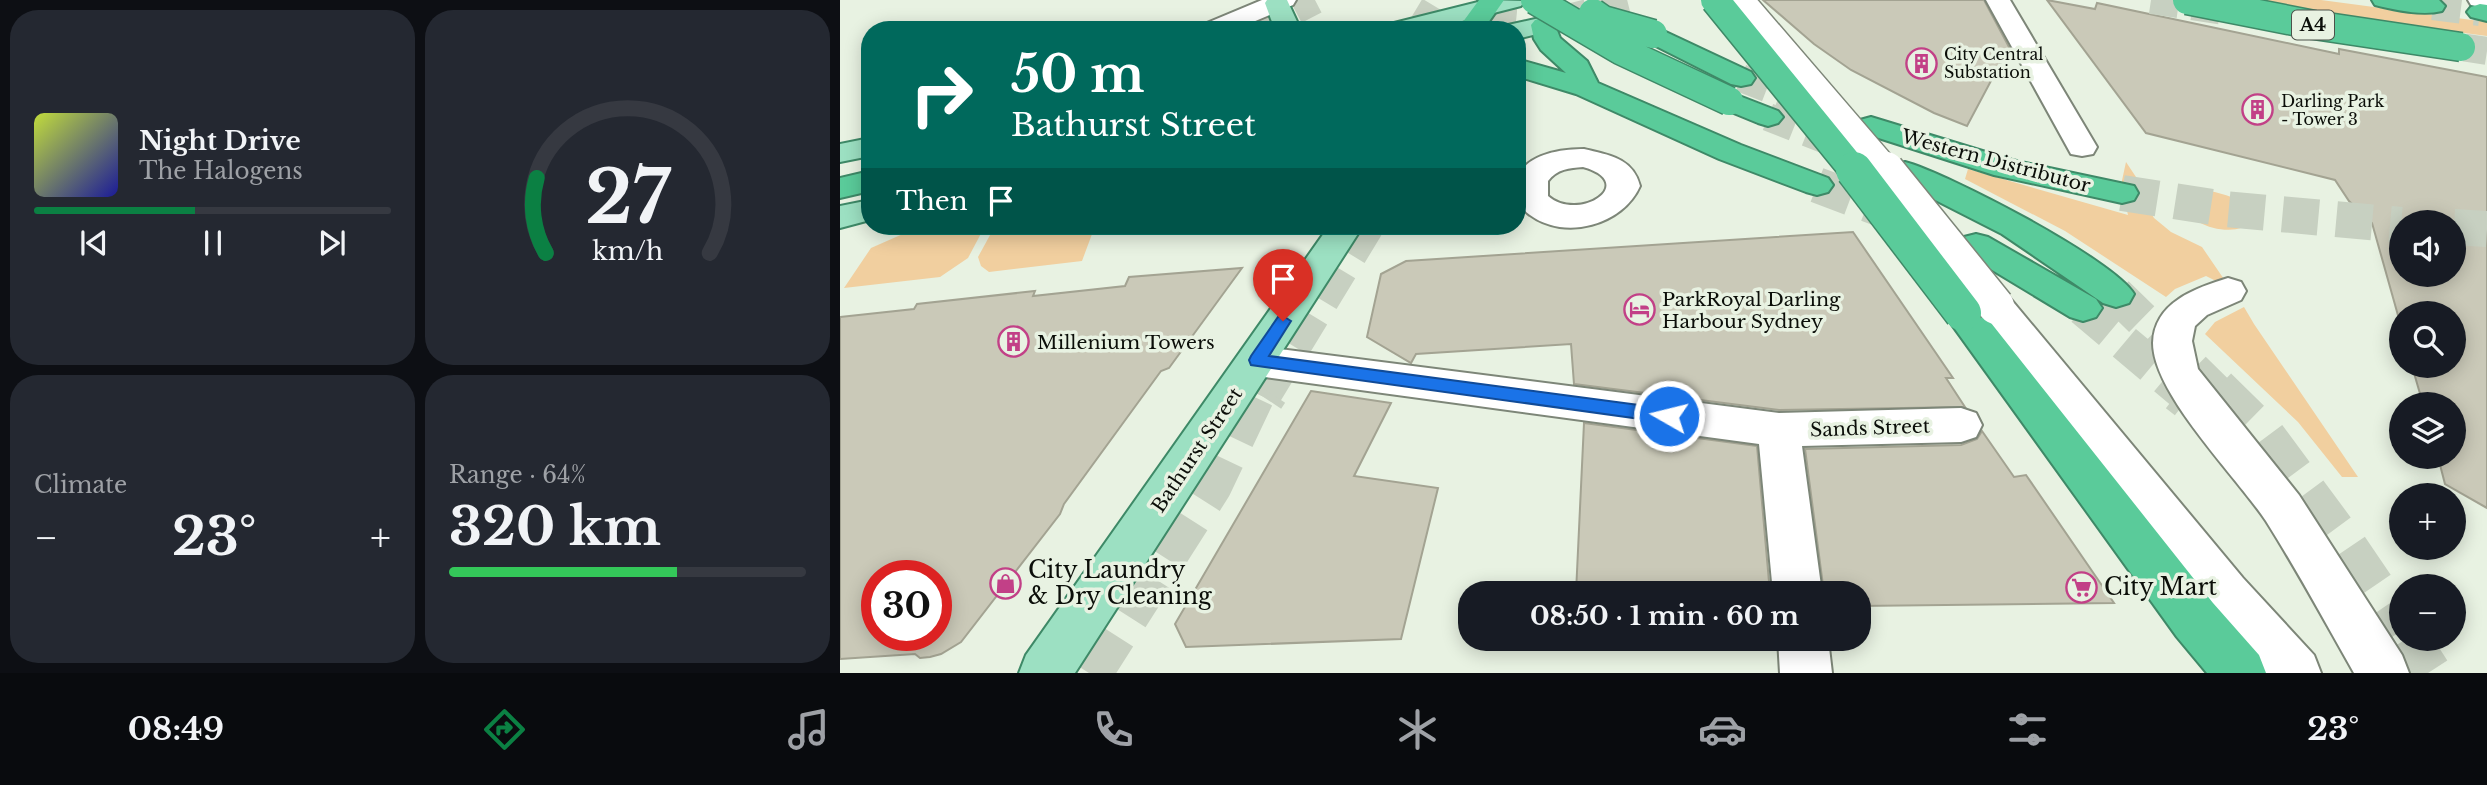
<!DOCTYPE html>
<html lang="en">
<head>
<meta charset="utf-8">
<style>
	:root { --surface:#171b24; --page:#242831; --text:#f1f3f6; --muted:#9ea1a6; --line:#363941; --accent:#0b8043 }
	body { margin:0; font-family:"Libre Baskerville",serif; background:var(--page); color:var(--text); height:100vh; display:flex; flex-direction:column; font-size:26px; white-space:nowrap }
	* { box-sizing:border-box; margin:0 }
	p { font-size:23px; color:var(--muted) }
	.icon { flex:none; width:38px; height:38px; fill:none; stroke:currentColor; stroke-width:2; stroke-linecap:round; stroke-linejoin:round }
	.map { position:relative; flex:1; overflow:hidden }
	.panel { display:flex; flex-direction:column; gap:10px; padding:10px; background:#0d0f14; width:840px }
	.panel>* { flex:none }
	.hud { position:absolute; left:21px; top:21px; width:665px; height:214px; border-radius:28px; box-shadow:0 4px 18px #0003; background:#00695c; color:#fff; overflow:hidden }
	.buttons { position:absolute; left:1549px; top:210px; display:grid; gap:14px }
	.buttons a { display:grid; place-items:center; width:77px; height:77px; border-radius:50%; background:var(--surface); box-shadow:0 4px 18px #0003; font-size:35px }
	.speed { position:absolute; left:21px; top:560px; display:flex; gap:14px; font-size:35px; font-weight:700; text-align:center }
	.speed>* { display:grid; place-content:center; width:91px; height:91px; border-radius:50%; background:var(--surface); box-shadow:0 4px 18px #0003; line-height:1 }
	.speed .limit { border:10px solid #d22; background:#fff; color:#111 }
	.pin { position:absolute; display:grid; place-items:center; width:60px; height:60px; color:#fff; margin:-72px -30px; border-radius:50% 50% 50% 0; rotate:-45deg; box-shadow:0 0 7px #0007 }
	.pin .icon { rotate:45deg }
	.me { position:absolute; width:77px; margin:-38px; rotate:278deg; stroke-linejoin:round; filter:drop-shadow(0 0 5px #0008) }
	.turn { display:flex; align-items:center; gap:24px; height:147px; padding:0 35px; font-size:32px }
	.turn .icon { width:91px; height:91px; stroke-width:2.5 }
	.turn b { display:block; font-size:49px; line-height:60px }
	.then { display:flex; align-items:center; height:66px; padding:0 35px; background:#0003; gap:14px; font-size:26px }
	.big { font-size:52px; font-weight:800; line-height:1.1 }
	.panel .tile { flex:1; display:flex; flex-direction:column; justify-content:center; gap:10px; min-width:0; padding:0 24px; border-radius:28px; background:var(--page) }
	.panel .dial { align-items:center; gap:0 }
	.dial svg { height:182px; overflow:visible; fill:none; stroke:var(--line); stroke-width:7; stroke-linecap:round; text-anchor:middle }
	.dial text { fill:var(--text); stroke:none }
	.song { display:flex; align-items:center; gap:21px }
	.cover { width:84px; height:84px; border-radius:10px; background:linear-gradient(135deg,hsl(70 70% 55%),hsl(240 70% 35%)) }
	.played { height:7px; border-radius:4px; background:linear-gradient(90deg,var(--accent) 45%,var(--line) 45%) }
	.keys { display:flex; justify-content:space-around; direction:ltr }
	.heat { display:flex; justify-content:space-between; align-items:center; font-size:38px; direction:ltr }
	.charge { height:10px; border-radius:5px; background:linear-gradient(90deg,#34c759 64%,var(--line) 0) }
	.panel .tiles { flex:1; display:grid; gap:10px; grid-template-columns:repeat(2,1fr) }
	.trip { position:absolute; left:618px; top:581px; width:413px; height:70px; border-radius:28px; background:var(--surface); box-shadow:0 4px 18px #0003; font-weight:800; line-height:70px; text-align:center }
	.dock { display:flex; height:112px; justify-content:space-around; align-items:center; background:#090b0e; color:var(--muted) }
	.dock .icon { width:49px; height:49px }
	.dock .selected { color:var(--accent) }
	.dock b { font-size:32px; color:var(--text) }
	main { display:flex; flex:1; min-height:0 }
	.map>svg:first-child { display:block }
	.green { fill:#f1cf9f }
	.building { fill:#cac9b8; stroke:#a3a392; stroke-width:2; fill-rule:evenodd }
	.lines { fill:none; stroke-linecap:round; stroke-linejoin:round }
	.major-tunnel { stroke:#c7d0c1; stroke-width:28; stroke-dasharray:28 14; stroke-linecap:butt }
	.highway-tunnel-far2 { stroke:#c7d0c1; stroke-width:28; stroke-dasharray:28 14; stroke-linecap:butt }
	.highway-tunnel-far1 { stroke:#c7d0c1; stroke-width:36; stroke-dasharray:36 18; stroke-linecap:butt }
	.highway-tunnel { stroke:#c7d0c1; stroke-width:46; stroke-dasharray:46 23; stroke-linecap:butt }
	.minor-casing { stroke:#7d8678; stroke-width:4 }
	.major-casing { stroke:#3e8967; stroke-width:4 }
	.highway-casing { stroke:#3e8967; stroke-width:4 }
	.minor { fill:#fff; fill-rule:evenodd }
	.major { fill:#9ce0c2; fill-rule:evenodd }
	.highway { fill:#5acb9a; fill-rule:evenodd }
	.minor-bridge-far1-casing { stroke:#7d8678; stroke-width:31; stroke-linecap:butt }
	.minor-bridge-casing { stroke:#7d8678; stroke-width:39; stroke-linecap:butt }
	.highway-bridge-far1-casing { stroke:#3e8967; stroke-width:31; stroke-linecap:butt }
	.highway-bridge-casing { stroke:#3e8967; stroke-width:39; stroke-linecap:butt }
	.minor-bridge-far1 { stroke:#fff; stroke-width:28 }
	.minor-bridge { stroke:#fff; stroke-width:36 }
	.highway-bridge-far1 { stroke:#5acb9a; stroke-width:28 }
	.highway-bridge { stroke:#5acb9a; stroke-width:36 }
	.route { fill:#1a73e8; stroke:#114b97; stroke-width:2 }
	.labels { text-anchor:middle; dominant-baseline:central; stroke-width:7; stroke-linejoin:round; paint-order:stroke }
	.far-poi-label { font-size:16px; fill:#0b0e09; stroke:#e8f2e2; text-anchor:start }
	.shield { fill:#e8f2e2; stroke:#4d524a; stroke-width:2 }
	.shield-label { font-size:18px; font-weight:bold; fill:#0b0e09 }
	.street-label { font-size:19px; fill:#0b0e09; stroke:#e8f2e2 }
	.poi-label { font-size:19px; fill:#0b0e09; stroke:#e8f2e2; text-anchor:start }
	.near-poi-label { font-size:23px; fill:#0b0e09; stroke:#e8f2e2; text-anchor:start }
</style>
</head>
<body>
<main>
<section class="panel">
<div class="tiles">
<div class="tile">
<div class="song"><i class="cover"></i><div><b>Night Drive</b><p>The Halogens</p></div></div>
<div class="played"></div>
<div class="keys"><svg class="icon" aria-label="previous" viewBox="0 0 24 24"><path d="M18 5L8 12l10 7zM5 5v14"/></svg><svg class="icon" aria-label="pause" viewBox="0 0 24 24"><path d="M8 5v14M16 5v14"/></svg><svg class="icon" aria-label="next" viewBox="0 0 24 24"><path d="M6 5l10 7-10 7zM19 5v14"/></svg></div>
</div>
<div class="tile dial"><svg viewBox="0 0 100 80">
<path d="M14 69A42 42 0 1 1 86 69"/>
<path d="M14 69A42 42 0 0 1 10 36" stroke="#0b8043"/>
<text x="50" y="56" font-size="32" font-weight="700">27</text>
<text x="50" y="72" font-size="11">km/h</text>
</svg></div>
<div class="tile"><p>Climate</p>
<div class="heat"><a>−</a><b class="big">23°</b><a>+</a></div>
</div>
<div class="tile"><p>Range · 64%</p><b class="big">320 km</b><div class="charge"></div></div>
</div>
</section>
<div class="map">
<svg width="1647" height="673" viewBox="0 0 1647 673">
	<rect width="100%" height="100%" fill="#e8f2e2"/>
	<path class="green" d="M1376,0H1481L1647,22V36Z
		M1286,162L1306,192V205L1314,218L1331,232L1362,247L1390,288L1366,276L1335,289L1326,297L1225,231L1125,179L1128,169L1288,215L1281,185Z
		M1369,191C1386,194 1411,201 1412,221C1396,241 1336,224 1345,196L1351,192Z
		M81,226H145L128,258L100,277L4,288L31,248Z
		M155,226H255L242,261L149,272L141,266L138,257Z
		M1404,307L1414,324L1518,477H1502L1458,422L1365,334L1375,322Z"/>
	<path class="building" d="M923,0H1144L1169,47L1127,126L1094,113L1011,70L974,44Z
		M1207,0L1255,9L1257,3L1499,54V49L1647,77V508L1605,484L1598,457H1614V404H1583L1572,366H1614V313H1561V326L1532,223L1509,201L1495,180L1306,133ZM1561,222H1614V275H1561Z
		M1013,232L1113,378H1106L1125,407L939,410L734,384L731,344L576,354L571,363L527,337L541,274L566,261Z
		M402,268L329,368L321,371L224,504L220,514L121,642L101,654L90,657L80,658L75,654L0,659V317L74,309L77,304L195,291L193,296L285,286L289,277ZM37,576H96V635H37Z
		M471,391L551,403L514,476L598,488L561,639L346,647L335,624Z
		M744,423L917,446L930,593H736Z
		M1142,431L1174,477L1186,475L1274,603L1018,606V593H984L965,449L1121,445L1137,439Z"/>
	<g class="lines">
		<path class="major-tunnel" d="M720,20L800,0"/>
		<path class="highway-tunnel-far2" d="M653,0L663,11L661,30
			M1311,0L1385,11
			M1593,6L1640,12
			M418,30L475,0
			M580,30L598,0
			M1583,41L1647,51
			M901,78L976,107
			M928,117L1011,150"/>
		<path class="highway-tunnel-far1" d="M977,185L1062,217
			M1282,193L1385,209L1561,225
			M1614,227L1647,229
			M1276,294L1376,392
			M1243,308L1343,392
			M413,392L425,366
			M425,392L526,226"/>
		<path class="highway-tunnel" d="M1340,390L1349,397
			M1375,390L1421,435L1504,547L1561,631
			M422,396L426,390
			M1566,639L1588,673
			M249,673L369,485L414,390"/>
		<defs>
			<path id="minor" d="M422,0H456L453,5L394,30H358L362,25Z
				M1146,0H1170L1257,147L1253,154L1242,156L1231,154Z
				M1628,0H1647V8L1631,5Z
				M744,149C769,155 793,158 800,186C783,225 725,241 690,215C680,208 677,199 677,187C677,155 719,149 744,149ZM743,167C800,183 739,223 708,196V181C717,169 729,168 743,167Z
				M1388,278L1401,282L1406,291L1401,300L1367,315L1355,326L1352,341L1358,369L1459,495L1562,655L1569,673H1514C1485,622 1457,570 1426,521C1397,477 1313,394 1313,343C1314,302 1356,288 1388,278Z
				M1156,293L1169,297L1403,578L1474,655L1481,673H1421L1369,610L1143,315L1137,306L1143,297Z
				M417,346L939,413L1121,408L1136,413L1142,425L1136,437L1121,442L962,446L982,593H933L919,444L417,376L403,371L397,361L403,351Z
				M938,639H988L992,673H940Z"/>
			<path id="major" d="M427,0H447L461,30H435L425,3Z
				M646,0L684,1L681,6L587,30H542L546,25Z
				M704,17L713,20L717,25L713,30L677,39V30H665L668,25Z
				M30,138V156L0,162V144Z
				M30,200V220L0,228V206Z
				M489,226H523L235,673H179L186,655Z"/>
			<path id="highway" d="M639,0H664L643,30H617Z
				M1532,0H1599L1605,6L1602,11C1582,16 1555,10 1535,5Z
				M1640,4L1647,5V21L1631,17L1627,12L1631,7Z
				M704,17L713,20L720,38L747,61L758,83L901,145L988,178L993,185L988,192L977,195L966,192L879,159L736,94L677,76V59L726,73L701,50L694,39L691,25L695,20Z
				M813,26L911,72L915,78L911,84L901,86L891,84L804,40L800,34L804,28Z
				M889,92L938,111L943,117L938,123L928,126L918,123L879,107L875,101L879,95Z
				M1031,117L1172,160L1294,186L1298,193L1294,200L1282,203L1154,175L1020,132L1016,126L1020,120Z
				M1065,162C1107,173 1274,260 1294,294L1289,303L1276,307L1263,303L1162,234L1054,179L1049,172L1054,165Z
				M30,171V191L0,198V178Z
				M1136,234L1148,237L1256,299L1262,308L1256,317L1243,321L1230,317L1124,253L1119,245L1124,237Z
				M1123,300L1136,304L1373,603L1419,655L1426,673H1367L1337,637L1110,322L1104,313L1110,304Z"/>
		</defs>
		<use href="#minor" class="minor-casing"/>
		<use href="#major" class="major-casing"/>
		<use href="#highway" class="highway-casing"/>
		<use href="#minor" class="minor"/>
		<use href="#major" class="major"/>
		<use href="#highway" class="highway"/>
		<defs>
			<path id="minor-bridge-far1" d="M899,0L1047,172"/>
			<path id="minor-bridge" d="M1046,170L1156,306"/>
			<path id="highway-bridge-far1" d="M695,0L780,50L889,101
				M875,0L1015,172
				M1347,0L1474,25L1621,47
				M753,13L763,20L813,34"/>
			<path id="highway-bridge" d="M1014,170L1123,313"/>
		</defs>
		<use href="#minor-bridge-far1" class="minor-bridge-far1-casing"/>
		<use href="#minor-bridge" class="minor-bridge-casing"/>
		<use href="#highway-bridge-far1" class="highway-bridge-far1-casing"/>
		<use href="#highway-bridge" class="highway-bridge-casing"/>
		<use href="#minor-bridge-far1" class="minor-bridge-far1"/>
		<use href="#minor-bridge" class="minor-bridge"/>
		<use href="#highway-bridge-far1" class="highway-bridge-far1"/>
		<use href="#highway-bridge" class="highway-bridge"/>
	</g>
	<path class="route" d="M443,316L451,321L429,356L829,409L835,411L837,416L835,421L829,423L411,365L409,360L411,356L438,317Z"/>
	<defs>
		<symbol id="building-ring" viewBox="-11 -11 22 22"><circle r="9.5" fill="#e8f2e2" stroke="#c24087" stroke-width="1.5"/><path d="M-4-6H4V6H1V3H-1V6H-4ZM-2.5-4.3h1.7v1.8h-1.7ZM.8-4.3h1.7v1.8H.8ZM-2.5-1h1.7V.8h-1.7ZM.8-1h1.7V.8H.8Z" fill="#c24087"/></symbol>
		<symbol id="hotel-ring" viewBox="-11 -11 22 22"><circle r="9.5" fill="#e8f2e2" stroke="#c24087" stroke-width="1.5"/><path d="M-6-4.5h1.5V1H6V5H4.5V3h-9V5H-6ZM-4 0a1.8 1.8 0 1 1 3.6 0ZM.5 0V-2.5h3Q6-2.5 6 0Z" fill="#c24087"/></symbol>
		<symbol id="shop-ring" viewBox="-11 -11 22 22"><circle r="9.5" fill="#e8f2e2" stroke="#c24087" stroke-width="1.5"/><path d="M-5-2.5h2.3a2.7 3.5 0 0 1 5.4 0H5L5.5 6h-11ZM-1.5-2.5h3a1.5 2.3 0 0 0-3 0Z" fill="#c24087"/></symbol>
		<symbol id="supermarket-ring" viewBox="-11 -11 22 22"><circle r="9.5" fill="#e8f2e2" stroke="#c24087" stroke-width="1.5"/><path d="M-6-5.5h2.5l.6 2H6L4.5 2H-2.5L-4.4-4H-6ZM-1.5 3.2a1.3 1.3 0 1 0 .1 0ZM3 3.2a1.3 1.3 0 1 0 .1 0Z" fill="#c24087"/></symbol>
	</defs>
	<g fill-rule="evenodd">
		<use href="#building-ring" x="1064" y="46" width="35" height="35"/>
		<use href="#building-ring" x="1400" y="92" width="35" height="35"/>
		<use href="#hotel-ring" x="782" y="292" width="35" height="35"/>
		<use href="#building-ring" x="156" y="324" width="35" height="35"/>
		<use href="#shop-ring" x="148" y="566" width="35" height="35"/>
		<use href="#supermarket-ring" x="1224" y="570" width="35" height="35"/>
	</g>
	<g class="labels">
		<g class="far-poi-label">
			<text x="1104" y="54">City Central<tspan x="1104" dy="18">Substation</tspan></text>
			<text x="1441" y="101">Darling Park<tspan x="1441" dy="18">- Tower 3</tspan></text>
		</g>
		<rect class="shield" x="1452" y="10.5" width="42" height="29" rx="5"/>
		<g class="shield-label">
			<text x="1473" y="25">A4</text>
		</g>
		<g class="street-label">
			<text transform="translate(1156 161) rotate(15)">Western Distributor</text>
			<text transform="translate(1030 428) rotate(-2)">Sands Street</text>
			<text transform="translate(357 450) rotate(-56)">Bathurst Street</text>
		</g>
		<g class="poi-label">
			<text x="822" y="299">ParkRoyal Darling<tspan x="822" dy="22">Harbour Sydney</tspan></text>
			<text x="197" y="342">Millenium Towers</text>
		</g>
		<g class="near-poi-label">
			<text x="188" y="570">City Laundry<tspan x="188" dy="26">&amp; Dry Cleaning</tspan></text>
			<text x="1264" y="587">City Mart</text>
		</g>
	</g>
</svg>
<div class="buttons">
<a><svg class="icon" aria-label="sound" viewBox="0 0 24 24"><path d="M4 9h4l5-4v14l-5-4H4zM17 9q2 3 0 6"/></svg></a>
<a><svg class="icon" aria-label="search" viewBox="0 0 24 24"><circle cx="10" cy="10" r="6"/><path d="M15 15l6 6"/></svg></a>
<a><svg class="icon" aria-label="layers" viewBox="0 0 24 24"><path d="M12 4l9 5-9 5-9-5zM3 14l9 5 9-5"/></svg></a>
<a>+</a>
<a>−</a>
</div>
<div class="speed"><div class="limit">30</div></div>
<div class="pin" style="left:443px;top:321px;background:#d93025"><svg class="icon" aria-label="arrive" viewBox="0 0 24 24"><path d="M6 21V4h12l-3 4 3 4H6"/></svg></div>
<svg class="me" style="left:829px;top:416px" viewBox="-20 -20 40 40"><circle r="17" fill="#1a73e8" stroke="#fff" stroke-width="3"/><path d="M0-11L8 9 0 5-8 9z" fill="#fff"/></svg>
<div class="trip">08:50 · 1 min · 60 m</div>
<div class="hud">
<div class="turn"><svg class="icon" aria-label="right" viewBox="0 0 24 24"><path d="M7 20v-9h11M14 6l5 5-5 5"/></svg><div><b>50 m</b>Bathurst Street</div></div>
<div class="then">Then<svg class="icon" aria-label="arrive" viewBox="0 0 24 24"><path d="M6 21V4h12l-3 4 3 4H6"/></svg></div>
</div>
</div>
</main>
<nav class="dock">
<b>08:49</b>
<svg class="icon selected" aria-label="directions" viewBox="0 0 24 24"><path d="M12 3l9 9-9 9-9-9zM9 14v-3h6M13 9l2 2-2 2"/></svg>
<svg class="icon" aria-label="music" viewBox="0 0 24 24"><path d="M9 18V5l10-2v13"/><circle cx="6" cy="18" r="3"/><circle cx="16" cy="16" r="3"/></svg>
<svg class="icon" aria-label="phone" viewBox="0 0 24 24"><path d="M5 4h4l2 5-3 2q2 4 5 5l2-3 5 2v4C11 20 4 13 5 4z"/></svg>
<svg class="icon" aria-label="climate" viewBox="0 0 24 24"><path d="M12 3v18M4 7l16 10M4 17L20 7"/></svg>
<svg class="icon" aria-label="car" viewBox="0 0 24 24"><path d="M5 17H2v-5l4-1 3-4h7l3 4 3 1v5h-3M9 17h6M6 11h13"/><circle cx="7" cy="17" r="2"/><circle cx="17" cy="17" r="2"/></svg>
<svg class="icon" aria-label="filters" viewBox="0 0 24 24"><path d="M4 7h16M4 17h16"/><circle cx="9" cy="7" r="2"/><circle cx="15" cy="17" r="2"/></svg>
<b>23°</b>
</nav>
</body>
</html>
